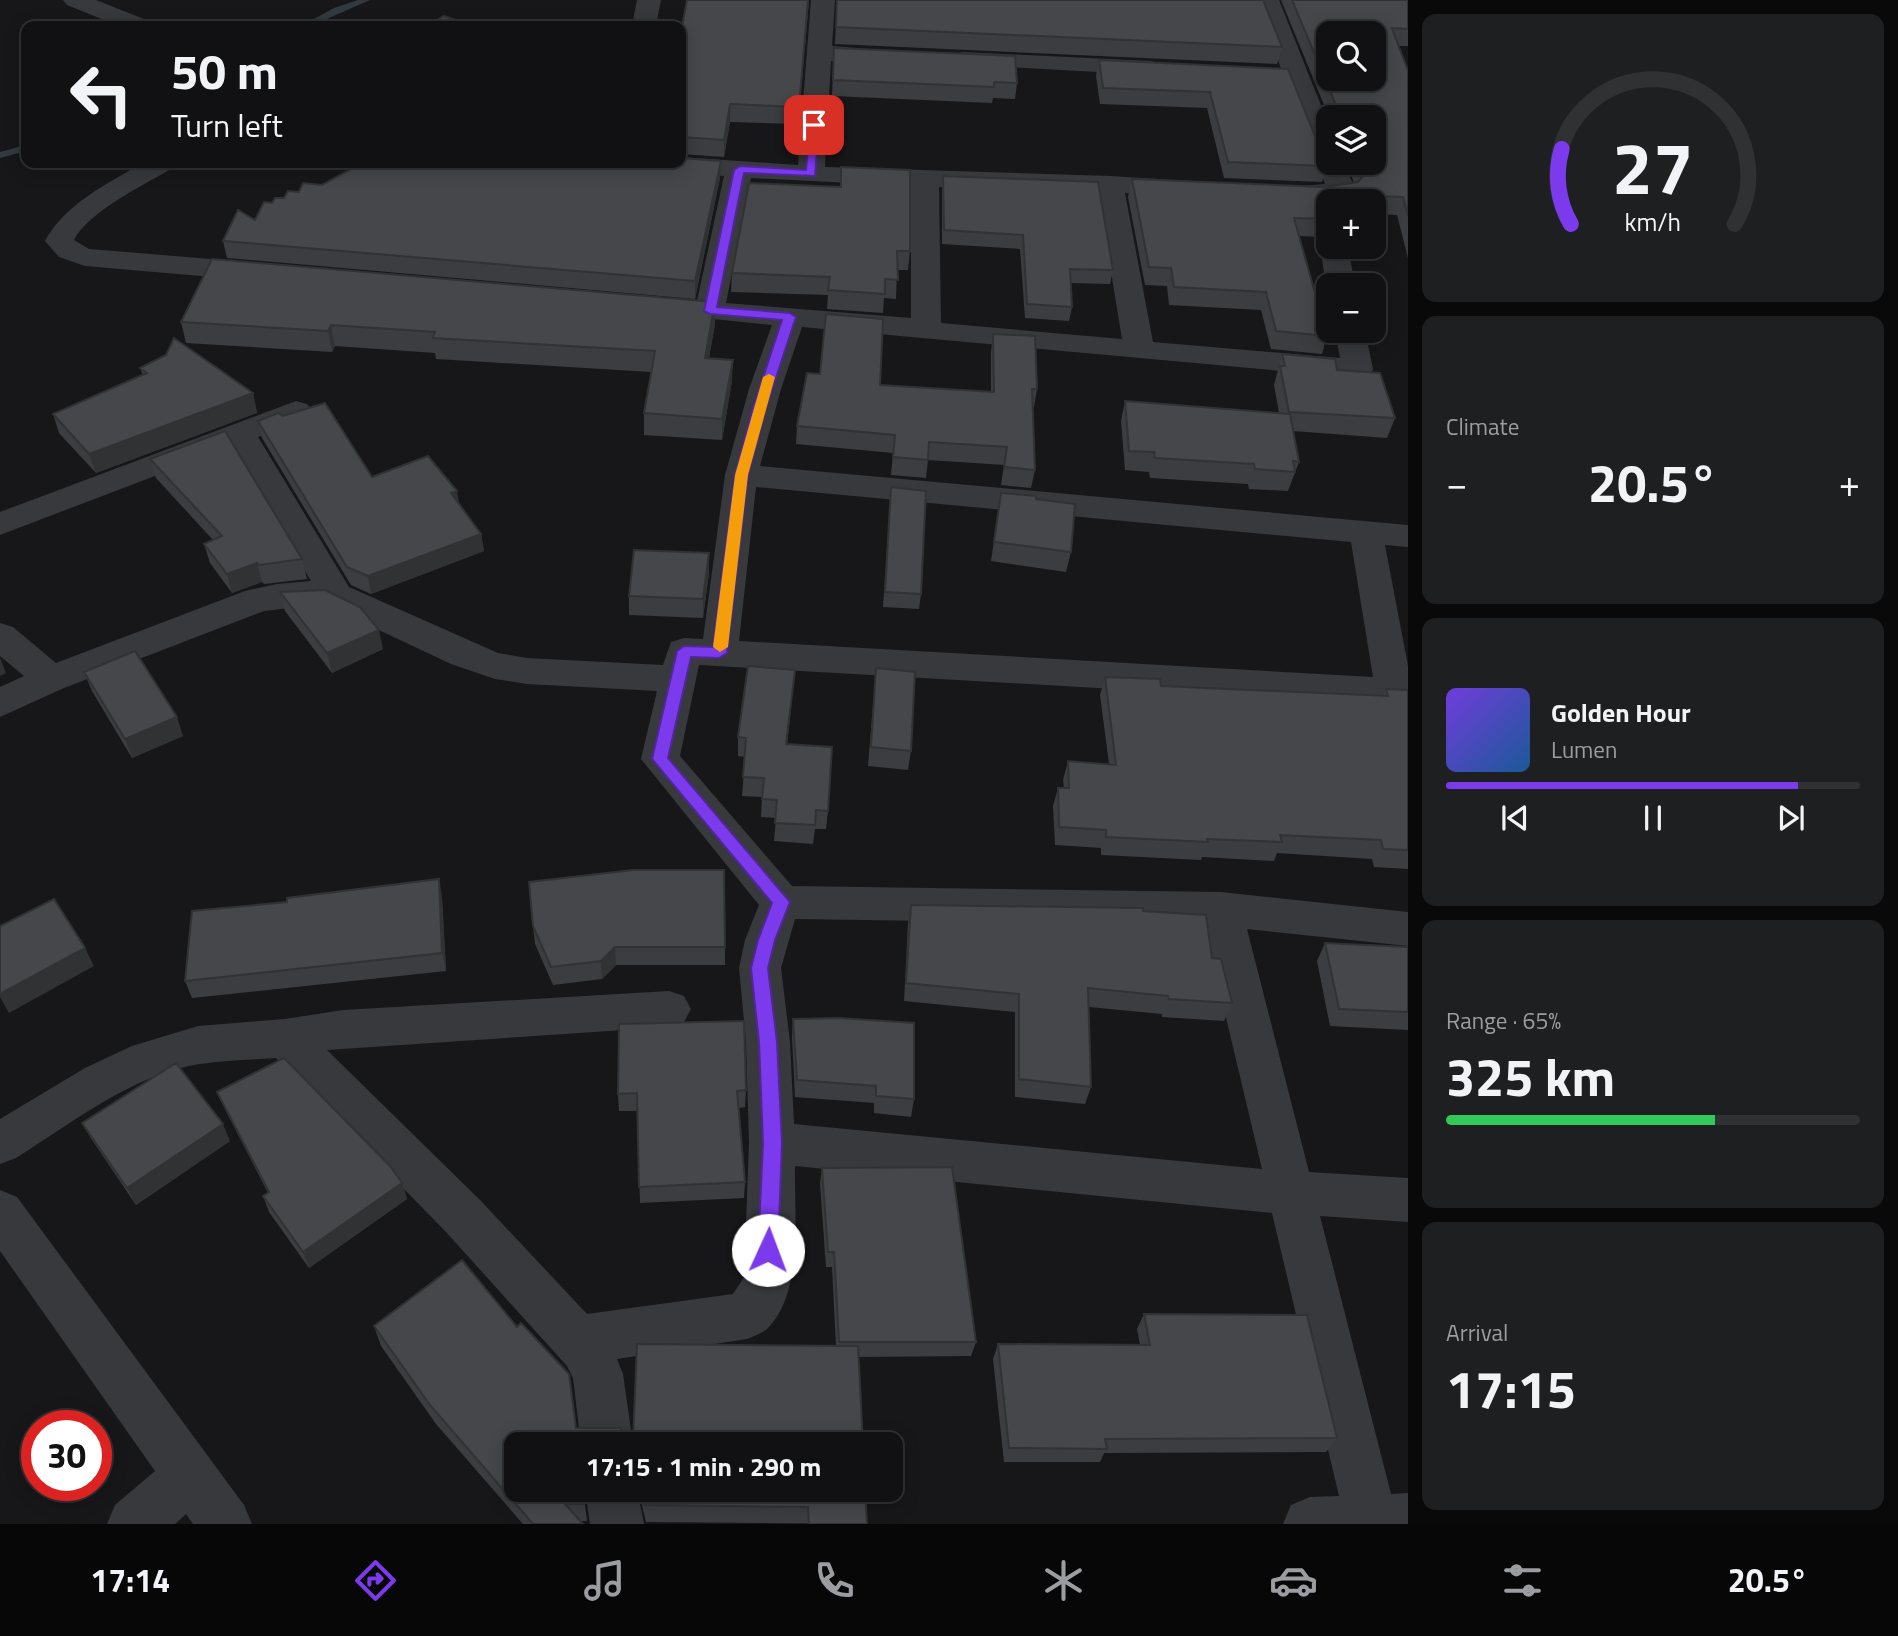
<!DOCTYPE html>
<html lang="en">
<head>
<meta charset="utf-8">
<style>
	:root { --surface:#111113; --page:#1e1f21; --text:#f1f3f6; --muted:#9c9da0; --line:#303133; --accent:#7c3aed }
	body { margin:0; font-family:"Titillium Web",sans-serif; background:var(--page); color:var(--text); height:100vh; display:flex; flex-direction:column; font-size:26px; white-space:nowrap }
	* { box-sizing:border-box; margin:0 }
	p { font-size:23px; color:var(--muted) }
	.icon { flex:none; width:38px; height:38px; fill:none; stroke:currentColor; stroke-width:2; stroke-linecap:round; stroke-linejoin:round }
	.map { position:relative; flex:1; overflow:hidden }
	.details { display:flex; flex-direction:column; gap:14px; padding:14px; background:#09090a; width:490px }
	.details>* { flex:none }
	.banner { position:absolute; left:21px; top:21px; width:665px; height:147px; border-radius:14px; box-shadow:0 4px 18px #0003,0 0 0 2px var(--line); background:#111113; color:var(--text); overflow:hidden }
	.fabs { position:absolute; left:1316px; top:21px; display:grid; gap:14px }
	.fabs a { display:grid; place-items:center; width:70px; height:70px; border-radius:14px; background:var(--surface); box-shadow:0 4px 18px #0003,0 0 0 2px var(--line); font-size:35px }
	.speed { position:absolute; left:21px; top:1410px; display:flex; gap:14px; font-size:35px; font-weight:700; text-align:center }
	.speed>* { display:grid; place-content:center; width:91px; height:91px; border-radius:50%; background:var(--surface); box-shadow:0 4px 18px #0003,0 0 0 2px var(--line); line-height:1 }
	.speed .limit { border:10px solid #d22; background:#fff; color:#111 }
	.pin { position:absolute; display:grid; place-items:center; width:60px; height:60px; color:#fff; margin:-30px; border-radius:14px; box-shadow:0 4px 10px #0006 }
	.me { position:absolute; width:77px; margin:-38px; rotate:2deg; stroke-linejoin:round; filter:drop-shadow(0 0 5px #0008) }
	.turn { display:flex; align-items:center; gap:24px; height:147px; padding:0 35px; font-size:32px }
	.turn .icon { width:91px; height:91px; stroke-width:2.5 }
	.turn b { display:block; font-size:49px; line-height:60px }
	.big { font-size:52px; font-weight:700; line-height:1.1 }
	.details .tile { flex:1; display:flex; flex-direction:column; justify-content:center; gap:10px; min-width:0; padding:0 24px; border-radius:14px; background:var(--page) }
	.details .dial { align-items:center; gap:0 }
	.dial svg { height:182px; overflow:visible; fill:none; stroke:var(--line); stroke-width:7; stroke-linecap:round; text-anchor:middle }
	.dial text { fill:var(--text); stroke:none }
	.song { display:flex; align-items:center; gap:21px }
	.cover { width:84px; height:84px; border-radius:10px; background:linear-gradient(135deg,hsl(260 70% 55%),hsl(210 70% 35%)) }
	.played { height:7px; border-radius:4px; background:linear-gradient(90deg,var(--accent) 85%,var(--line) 85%) }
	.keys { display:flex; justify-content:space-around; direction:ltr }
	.heat { display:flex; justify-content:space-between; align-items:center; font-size:38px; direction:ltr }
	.charge { height:10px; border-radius:5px; background:linear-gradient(90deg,#34c759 65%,var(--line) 0) }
	.trip { position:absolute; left:504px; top:1432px; width:399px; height:70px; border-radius:14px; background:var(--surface); box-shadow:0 4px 18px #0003,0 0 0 2px var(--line); font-weight:700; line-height:70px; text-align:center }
	.tab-bar { display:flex; height:112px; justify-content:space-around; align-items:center; background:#070708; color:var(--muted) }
	.tab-bar .icon { width:49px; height:49px }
	.tab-bar .selected { color:var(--accent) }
	.tab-bar b { font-size:32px; color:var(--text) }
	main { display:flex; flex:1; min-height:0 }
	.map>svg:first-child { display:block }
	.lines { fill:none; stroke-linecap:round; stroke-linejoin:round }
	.stream { fill:#313a40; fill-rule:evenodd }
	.minor { fill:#38393d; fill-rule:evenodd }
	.wall { fill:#3c3d40 }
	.shaded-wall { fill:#313234 }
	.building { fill:#46474b; stroke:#313234; stroke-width:2; fill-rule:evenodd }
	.route { fill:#7c3aed; stroke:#51269a; stroke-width:2 }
	.slow { fill:#f59e0b }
</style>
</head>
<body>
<main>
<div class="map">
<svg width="1408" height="1524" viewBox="0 0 1408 1524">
	<rect width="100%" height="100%" fill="#171719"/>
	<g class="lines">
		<path class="stream" d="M358,0H370L311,26H301L334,8Z
			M26,145V151L0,158V152Z"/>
		<path class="minor" d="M63,0H96L149,21L152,26H119L67,5Z
			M637,0H661L656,26H632Z
			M811,0H835L832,46L894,51L897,56L894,61L885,63L831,61L825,167L1110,176L1192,181L1196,187L1192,193L1182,195L1125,193L1153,342L1340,358L1335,331H1365L1373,369L1369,376L1358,378L802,327L781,389L760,466L1408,525V547L1385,545L1408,666V706L699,665L680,756L792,886L1221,892L1408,912V946L1247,929L1309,1172L1408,1178V1222L1320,1216L1391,1494L1408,1493V1524H1283L1291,1505L1310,1497L1339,1496L1272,1213L795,1166C794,1214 804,1293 767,1329C761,1334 754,1336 747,1339L617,1359L623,1374L633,1444H581L573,1378L567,1366L446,1232L276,1058C251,1060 224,1060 200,1064C133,1074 72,1123 16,1158L0,1164V1119L85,1068L132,1046L198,1026L285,1019L343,1010L669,991L684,996L691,1009L684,1022L669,1027L327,1050L480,1200L587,1314L733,1294L744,1277L749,1143L746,1042L739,968L745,940L759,905L641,759L657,691L527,684L495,679L451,664L330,607L307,606L264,611L64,688L0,717V687L24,676L0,656V623L13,627L56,663L245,591L277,584L311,581L231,447L0,535V512L296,401L307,404L312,411L307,418L258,437L349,587L498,653L527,658L663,665L671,642L684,638L703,639L725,475L749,389L772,325L655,313L650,307L655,301L665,298L697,301L724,176L642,171L633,169L629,163H681V157L798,165ZM751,178L911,186V318L726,303ZM939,187L1098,192L1122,339L941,323ZM756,487L1351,542L1373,677L739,641ZM795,919L1204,925L1262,1169L794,1124L790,1042L781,968Z
			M1255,0H1279L1328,123V163H1344L1356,191L1352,197L1298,201L1288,199L1284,193L1288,187L1325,184Z
			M963,52L1151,61L1160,63L1163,68L1160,73L1151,75L954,64L951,59L954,54Z
			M143,163H175L171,169C144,185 89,211 74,240L89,249L260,263L270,266L274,272L270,278L260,281L85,266L59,257L45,241C65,204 108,183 143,163Z
			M1328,240V247H1348L1355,285H1328V288L1326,285L1320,247Z
			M0,1190L17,1197L244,1505L252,1524H193L186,1514L175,1524H107L115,1505L155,1471L0,1251Z
			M585,1489H637L644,1524H590Z"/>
	</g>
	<path class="wall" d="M809,0L798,124L730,122L724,157L681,154V155V32Z
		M837,0L1282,47L1277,64L835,44Z
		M1281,0H1408V46H1398L1408,71V258L1397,215L1374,214V201H1328V231L1326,237L1299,236L1327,336L1322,354L1271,349L1261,310L1169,305L1167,286L1145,285L1128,197L1132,179L1323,187L1354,183L1347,163H1374V117H1329Z
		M834,48L1017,83L1015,99L993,98L992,103L832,96Z
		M1099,60L1288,69L1327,166L1322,182L1224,178L1207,108L1100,104L1096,76Z
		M841,167L910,251L908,270H897L896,299L884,298L883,313L827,309L828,295L731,292L732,273L840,187Z
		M943,176L1113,270L1110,284L1071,283L1072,307L1069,321L1025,318L1020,249L942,244V190Z
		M720,178L695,299L227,258L223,241L255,220L272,203L299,192L322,185Z
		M181,322L715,324L709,358L732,381L722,440L644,435V413L651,372L436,359L435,353L335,346L332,352L186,343Z
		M993,334L1037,389L1034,407H1032L1035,470L1031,488L1001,485L1004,465L928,460L926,478L891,475L893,453L796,444L797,426L880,385L991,392V352Z
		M1282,354L1337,370L1395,418L1387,438L1293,431L1299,462L1288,491L1249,489L1248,484L1150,478L1149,472L1125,470L1121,421L1125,401L1279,413L1274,385Z
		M166,355L253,393L257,413L96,473L59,433L53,414L143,375L140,368Z
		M258,421L372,477L459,504L481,534L484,551L371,594L351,585L262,438Z
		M150,459L302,559L307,579L264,584L262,582L232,593L210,563L204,544L213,540L156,478Z
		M891,487L921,594L919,609L883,607Z
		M1001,493L1036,499L1071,552L1066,572L991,561Z
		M709,553V573L703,618L629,615V596Z
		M280,592L383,649L332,673L285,611Z
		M876,668L911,751L908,770L868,766Z
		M84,672L183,736L132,758L92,691Z
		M1105,677L1161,686L1383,696L1386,689L1408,690V869L1374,867L1372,859L1277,853L1274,861L1202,857L1201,860L1101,855V848L1055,845L1053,806L1058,788H1064L1063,780L1068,761L1109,764L1100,695Z
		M793,689L787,745L828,811L826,829H815L813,844L774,841L776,818L761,817L762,797L742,796L745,757L738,756V737Z
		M442,897L446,971L192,998L185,981Z
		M911,905L1143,911L1232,1003L1224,1021L1162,1017V1014L1089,1007L1091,1087L1085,1104L1015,1097V1012L904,1001L908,923Z
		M533,926L725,947V965H616L602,979L553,985L535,944Z
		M1325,943L1408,947V1030L1330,1026L1317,961Z
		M793,1019L914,1099L911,1117L874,1113V1103L795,1097L792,1037Z
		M746,1090L745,1107L739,1108L745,1182L744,1198L640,1203L637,1111H619L618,1094Z
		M217,1092L402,1183L407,1199L309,1268L269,1212L263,1196L268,1193L225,1109Z
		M82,1123L230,1141L136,1205L92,1140Z
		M822,1168L976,1342L971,1356L858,1357L863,1444H516L583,1489L587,1521H581L583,1524H523L436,1424L381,1346L374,1326L577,1428L633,1442L836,1346L832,1267H826L820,1184Z
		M1144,1314L1337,1438L1326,1452L1104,1453L1100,1462H1004L993,1359L998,1344L1140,1345L1137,1329Z
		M638,1489H865L867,1524L646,1522Z"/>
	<path class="shaded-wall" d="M808,0H809L798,124L799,107Z
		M730,104V122L724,157V140Z
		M721,161L720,178L695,299V281Z
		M715,302V324L705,380V358Z
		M331,325L335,346L332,352L328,331Z
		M733,360L732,381L722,440V419Z
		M253,393L257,413L96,473L89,454Z
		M457,491L460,509L451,493Z
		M481,534L484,551L371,594L368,576Z
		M709,553V573L703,618V599Z
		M257,563L262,582L232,593L227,574Z
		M379,630L383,649L332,673L327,653Z
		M0,658L6,673L0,676Z
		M795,670L793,689L785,763L786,744Z
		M177,717L183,736L132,758L125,739Z
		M439,879L442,897L446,971L442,953Z
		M615,947L616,965L602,979L601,961Z
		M85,948L94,966L9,1013L0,997V994Z
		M223,1124L230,1141L136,1205L127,1188Z
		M402,1183L407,1199L309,1268L303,1252Z"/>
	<path class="building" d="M687,0H808L799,107L730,104L724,140L681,137V32Z
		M837,0H1263L1282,47L836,27Z
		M1292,0H1408V29L1392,28L1408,71V216L1403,197L1324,194L1328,207V219L1294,218L1327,336L1276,331L1266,292L1174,287L1171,268L1149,267L1132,179L1323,187L1358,182L1364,175L1359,163H1374V117H1336V105ZM1328,33H1374V79H1328Z
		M444,16L472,26H426Z
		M834,48L1015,56L1017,83L994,82V87L833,80Z
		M1099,60L1288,69L1327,166L1228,162L1210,92L1103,88Z
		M681,158L721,161L695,281L223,241L238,210L255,220L264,202L272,203L275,198H284L288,191L299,192L303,183L322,185L362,163H681Z
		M841,167L910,170V251H897L898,280L885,279V294L828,290L830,277L732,273L749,183L841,187Z
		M943,176L1098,182L1113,270L1070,269L1072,307L1027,304L1023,235L944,230Z
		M212,259L715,302L705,358L733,360L722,419L644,413L655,351L433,338L435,332L331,325L328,331L181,322Z
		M826,314L883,319L880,385L994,392L993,334L1035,336L1037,389H1032L1035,470L1004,467L1007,447L929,442L928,460L893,457L895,435L797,426L807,373L820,374Z
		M174,338L253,393L89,454L53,414L147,373L140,368L166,355Z
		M1282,354L1335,359L1337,370L1380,373L1395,418L1289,412L1280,366H1285Z
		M1125,401L1290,414L1299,462L1293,461L1295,472L1255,469L1254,464L1155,458L1154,452L1129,451Z
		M325,403L372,477L428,456L457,491L451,493L481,534L368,576L347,567L258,421L278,413L283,416Z
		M225,431L302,559L259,565L257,563L227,574L204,544L222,536L150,459Z
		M891,487L926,491L921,594L885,592Z
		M1001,493L1036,496V499L1075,504L1071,552L994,542Z
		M634,550L709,553L703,599L629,596Z
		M325,590L360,607L379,630L327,653L280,592Z
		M135,651L177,717L125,739L84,672Z
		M748,666L795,670L786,744L832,747L828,811L816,810L815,825L775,823L777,800L762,799L764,778L743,777L746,738L738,737Z
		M876,668L915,672L911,751L871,747Z
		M1105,677L1160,679L1161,686L1388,696L1386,689L1408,690V850L1383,849L1381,840L1280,835L1282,842L1207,839L1208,842L1106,837V830L1059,827L1058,788H1069L1068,761L1116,765Z
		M633,870H724L725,947H615L601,961L551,967L533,926L529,882Z
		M439,879L442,953L185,981L192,911L287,902V898Z
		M54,899L85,948L0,994V926Z
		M911,905L1143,908V911L1206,915L1212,958L1221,959L1232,1003L1169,999L1168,996L1088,988L1091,1087L1019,1079V994L906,983Z
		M1325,943L1408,947V1012L1339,1009Z
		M839,1018L914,1023V1099L876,1096V1086L797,1080L793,1019Z
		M744,1021L746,1090L737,1091L745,1182L639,1187L637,1093L618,1094L619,1024Z
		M284,1058L390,1166L402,1183L303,1252L263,1196L269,1192L217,1092Z
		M176,1063L223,1124L127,1188L82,1123Z
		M952,1167L976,1342H839L834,1252H828L822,1168Z
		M462,1260L517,1327L521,1323L569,1374L576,1428H620L633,1442L637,1344L858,1346L863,1444H516V1489H583L584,1504H565L583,1524H533L430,1405L374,1326Z
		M1144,1314L1307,1315L1337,1438L1105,1439L1107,1449L1009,1448L998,1344L1150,1345Z
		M641,1489H865L867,1524H809L808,1507L645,1505Z"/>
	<path class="route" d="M810,123L819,125L815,176L744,173L717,307L790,313L796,317L766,408L748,475L727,653L719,658L691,657L668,758L790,902L775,940L768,968L777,1042L782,1143L778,1250L775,1257L768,1260L761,1257L758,1250L763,1143L759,1042L751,968L758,940L772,903L652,759L677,651L684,646L713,647L735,475L753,408L782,320L710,314L704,311L734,170L740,166L806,170Z"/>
	<path class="slow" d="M769,374L775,377L748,475L728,647L720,652L713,647L735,475L763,377Z"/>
</svg>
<div class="fabs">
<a><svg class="icon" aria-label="search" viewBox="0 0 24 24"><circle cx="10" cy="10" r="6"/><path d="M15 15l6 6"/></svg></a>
<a><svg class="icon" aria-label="layers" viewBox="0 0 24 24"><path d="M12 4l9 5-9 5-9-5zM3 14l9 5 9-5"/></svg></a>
<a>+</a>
<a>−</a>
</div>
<div class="speed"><div class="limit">30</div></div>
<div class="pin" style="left:814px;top:125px;background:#d93025"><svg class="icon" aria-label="arrive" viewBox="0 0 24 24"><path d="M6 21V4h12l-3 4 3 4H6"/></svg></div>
<svg class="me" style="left:768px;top:1250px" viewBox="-20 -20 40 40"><circle r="19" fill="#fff"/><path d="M0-13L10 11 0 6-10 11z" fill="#7c3aed"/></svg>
<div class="trip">17:15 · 1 min · 290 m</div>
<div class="banner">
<div class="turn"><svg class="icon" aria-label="left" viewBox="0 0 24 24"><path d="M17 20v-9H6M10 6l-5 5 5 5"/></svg><div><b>50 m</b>Turn left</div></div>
</div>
</div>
<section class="details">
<div class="tile dial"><svg viewBox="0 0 100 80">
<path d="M14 69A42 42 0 1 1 86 69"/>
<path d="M14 69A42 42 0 0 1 10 36" stroke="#7c3aed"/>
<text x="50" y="56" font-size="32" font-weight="700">27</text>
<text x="50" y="72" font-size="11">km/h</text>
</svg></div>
<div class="tile"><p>Climate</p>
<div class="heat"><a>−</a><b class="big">20.5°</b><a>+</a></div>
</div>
<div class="tile">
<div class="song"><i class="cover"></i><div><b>Golden Hour</b><p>Lumen</p></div></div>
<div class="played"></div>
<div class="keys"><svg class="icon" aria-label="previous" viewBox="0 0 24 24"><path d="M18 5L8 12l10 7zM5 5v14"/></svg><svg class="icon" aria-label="pause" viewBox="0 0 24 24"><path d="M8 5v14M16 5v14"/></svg><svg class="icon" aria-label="next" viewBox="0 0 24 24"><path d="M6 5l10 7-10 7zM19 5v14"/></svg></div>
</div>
<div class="tile"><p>Range · 65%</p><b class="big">325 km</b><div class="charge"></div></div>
<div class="tile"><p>Arrival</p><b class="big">17:15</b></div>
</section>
</main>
<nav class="tab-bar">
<b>17:14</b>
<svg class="icon selected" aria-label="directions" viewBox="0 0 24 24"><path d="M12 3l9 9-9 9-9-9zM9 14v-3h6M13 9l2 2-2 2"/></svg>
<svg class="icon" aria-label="music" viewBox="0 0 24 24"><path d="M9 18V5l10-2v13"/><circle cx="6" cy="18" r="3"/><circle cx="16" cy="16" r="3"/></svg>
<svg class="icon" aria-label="phone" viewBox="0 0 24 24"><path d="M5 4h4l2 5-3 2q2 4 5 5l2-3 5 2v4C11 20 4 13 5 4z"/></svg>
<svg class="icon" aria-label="climate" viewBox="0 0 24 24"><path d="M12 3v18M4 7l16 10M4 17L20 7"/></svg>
<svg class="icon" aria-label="car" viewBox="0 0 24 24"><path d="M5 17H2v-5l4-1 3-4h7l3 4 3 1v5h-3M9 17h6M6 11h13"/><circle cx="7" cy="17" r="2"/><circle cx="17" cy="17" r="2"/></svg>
<svg class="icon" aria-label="filters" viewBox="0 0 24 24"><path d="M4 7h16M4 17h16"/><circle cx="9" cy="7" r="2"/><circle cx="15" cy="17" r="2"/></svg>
<b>20.5°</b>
</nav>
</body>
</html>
